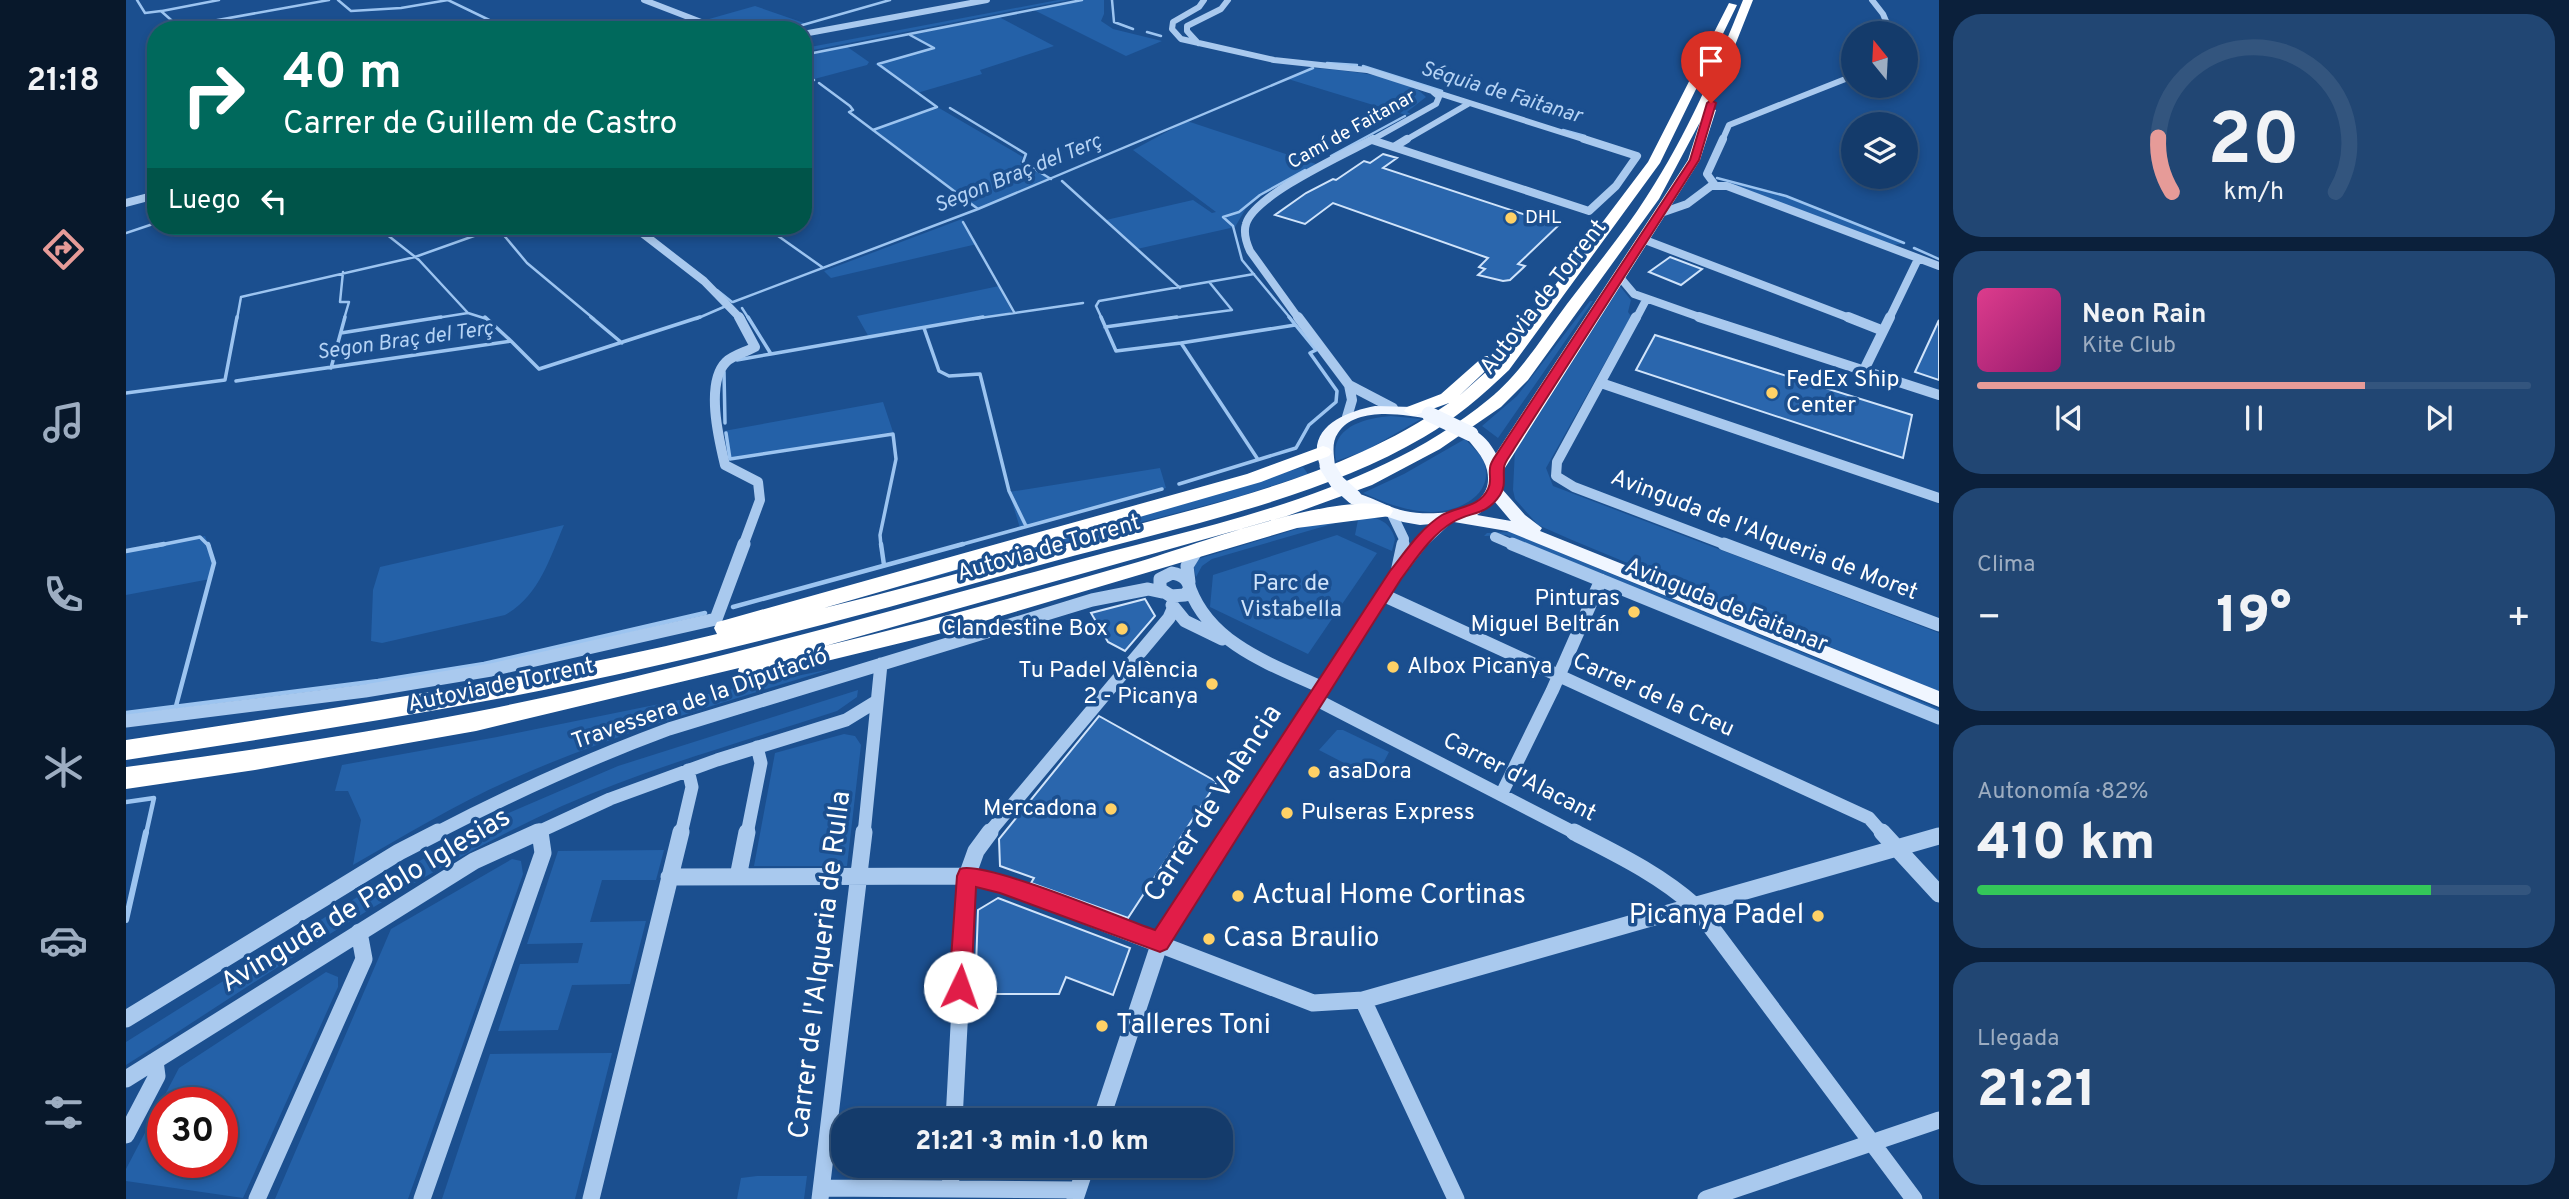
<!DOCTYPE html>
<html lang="es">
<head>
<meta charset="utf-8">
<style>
	:root { --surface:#143b6b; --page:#214673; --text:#f1f3f6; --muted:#9dadc1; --line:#33557e; --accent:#e69b98 }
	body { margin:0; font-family:Overpass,sans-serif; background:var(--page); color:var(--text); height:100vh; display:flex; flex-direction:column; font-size:26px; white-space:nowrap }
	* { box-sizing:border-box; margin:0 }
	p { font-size:23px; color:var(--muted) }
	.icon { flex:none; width:38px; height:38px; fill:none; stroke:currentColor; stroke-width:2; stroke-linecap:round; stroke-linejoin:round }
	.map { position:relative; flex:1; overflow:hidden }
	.side { display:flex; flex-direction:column; gap:14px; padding:14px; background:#0b203b; width:630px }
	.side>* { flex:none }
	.guide { position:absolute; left:21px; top:21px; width:665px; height:214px; border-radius:28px; box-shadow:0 4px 10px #0003,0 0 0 2px var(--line); background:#00695c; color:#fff; overflow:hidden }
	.needle { width:46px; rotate:342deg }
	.fabs { position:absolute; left:1715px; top:21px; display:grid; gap:14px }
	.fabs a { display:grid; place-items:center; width:77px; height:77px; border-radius:50%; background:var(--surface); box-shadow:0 4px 10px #0003,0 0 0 2px var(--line); font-size:35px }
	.speed { position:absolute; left:21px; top:1087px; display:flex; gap:14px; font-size:35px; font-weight:700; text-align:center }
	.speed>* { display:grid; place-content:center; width:91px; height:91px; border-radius:50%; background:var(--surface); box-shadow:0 4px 10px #0003,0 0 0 2px var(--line); line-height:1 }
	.speed .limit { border:10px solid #d22; background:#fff; color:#111 }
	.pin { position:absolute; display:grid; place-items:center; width:60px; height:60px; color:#fff; margin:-72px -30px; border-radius:50% 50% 50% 0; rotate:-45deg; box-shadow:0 0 7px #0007 }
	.pin .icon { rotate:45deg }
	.me { position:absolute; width:77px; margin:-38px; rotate:3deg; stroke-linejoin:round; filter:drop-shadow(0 0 5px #0008) }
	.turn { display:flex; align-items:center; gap:24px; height:147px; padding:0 21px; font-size:32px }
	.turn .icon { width:91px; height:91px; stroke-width:2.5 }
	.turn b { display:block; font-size:49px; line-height:60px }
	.then { display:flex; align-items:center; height:66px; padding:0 21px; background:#0003; gap:14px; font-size:26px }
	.big { font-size:52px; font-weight:800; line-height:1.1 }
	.side .widget { flex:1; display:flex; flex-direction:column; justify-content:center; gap:10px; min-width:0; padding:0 24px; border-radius:28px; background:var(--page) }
	.side .dial { align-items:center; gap:0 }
	.dial svg { height:182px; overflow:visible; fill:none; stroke:var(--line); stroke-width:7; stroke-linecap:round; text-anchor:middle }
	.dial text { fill:var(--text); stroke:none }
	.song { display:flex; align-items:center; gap:21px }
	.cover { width:84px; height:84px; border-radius:10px; background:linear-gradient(135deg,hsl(330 70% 55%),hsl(320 70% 35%)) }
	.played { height:7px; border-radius:4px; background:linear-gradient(90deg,var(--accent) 70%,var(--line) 70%) }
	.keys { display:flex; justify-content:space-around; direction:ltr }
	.heat { display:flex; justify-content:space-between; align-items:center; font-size:38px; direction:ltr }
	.charge { height:10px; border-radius:5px; background:linear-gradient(90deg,#34c759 82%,var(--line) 0) }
	.trip { position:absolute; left:705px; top:1108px; width:402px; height:70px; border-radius:28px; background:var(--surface); box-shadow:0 4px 10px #0003,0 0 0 2px var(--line); font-weight:800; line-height:70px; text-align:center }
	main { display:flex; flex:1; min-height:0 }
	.dock { display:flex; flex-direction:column; width:126px; justify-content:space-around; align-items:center; background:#08182b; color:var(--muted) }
	.dock .icon { width:49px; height:49px }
	.dock .active { color:var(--accent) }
	.dock b { font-size:32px; color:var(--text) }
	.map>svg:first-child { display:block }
	.green { fill:#2461a8; fill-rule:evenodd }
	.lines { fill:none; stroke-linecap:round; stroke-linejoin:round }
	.stream-far3 { stroke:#9cc4f0; stroke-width:2.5 }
	.stream-far2 { stroke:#9cc4f0; stroke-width:3.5 }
	.stream-far1 { stroke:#9cc4f0; stroke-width:4.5 }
	.stream { stroke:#9cc4f0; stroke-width:6 }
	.building { fill:#2a66ad; stroke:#cfe3fa; stroke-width:2 }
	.minor-far4 { stroke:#a9c9ee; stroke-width:6 }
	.minor-far3 { stroke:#a9c9ee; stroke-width:8 }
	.minor-far2 { stroke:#a9c9ee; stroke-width:10 }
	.minor-far1 { stroke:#a9c9ee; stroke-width:13 }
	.minor { stroke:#a9c9ee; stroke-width:17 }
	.major { fill:#f0f6ff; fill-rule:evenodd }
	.highway { fill:#fff; fill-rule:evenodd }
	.major-bridge { stroke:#f0f6ff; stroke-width:15 }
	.route { fill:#e11d48; stroke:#92132f; stroke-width:2 }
	.poi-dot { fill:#ffd166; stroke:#1b4f8f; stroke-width:2.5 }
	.labels { text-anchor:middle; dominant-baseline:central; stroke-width:7; stroke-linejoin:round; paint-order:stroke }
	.far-street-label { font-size:19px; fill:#fff; stroke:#1b4f8f }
	.far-poi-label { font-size:19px; fill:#fff; stroke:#1b4f8f; text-anchor:start }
	.far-water-label { font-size:21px; font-style:italic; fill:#b5d3f5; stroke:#1b4f8f }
	.street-label { font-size:23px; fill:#fff; stroke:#1b4f8f }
	.poi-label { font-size:23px; fill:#fff; stroke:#1b4f8f; text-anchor:start }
	.park-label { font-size:23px; fill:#cfe3fa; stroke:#1b4f8f }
	.near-street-label { font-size:28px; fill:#fff; stroke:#1b4f8f }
	.near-poi-label { font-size:28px; fill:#fff; stroke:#1b4f8f; text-anchor:start }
</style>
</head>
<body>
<main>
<nav class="dock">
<b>21:18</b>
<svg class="icon active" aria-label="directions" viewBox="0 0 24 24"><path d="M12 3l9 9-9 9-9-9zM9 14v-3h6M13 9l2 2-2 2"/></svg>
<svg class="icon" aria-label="music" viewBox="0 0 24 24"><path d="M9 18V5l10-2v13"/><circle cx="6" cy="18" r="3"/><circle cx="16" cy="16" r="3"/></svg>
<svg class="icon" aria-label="phone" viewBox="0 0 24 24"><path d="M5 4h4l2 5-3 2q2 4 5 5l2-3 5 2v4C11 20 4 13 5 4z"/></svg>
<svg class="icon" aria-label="climate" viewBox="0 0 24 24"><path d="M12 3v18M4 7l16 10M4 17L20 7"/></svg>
<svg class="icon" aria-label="car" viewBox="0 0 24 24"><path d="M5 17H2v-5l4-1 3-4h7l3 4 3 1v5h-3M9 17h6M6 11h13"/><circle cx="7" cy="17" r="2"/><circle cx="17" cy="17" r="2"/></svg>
<svg class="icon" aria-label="filters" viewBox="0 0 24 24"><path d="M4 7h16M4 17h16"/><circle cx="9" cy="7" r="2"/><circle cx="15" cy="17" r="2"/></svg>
</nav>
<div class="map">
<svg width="1813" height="1199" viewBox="0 0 1813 1199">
	<rect width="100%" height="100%" fill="#1b4f8f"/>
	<path class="green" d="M932,0H942L677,52L679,48Z
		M957,0H978V14L975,21L987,29L1036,41L1000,56L908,10Z
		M629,6L681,24C646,33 610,34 576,21Z
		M873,17L928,46L854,70L856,74L791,93L749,64L808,47L786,35Z
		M720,46L743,62L741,65L677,82V55Z
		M1187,68C1213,70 1282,75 1300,97L1281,112L1285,114L1280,115L1162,79Z
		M813,108L897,157L894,163L925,179L852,209L747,130Z
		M1061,121L1190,164L1123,203L1109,227L1011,249L980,220L1067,200L1086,213L1090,212L1007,150Z
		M1602,180L1660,196L1778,243L1764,246L1601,183Z
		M836,219L851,244L705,278L698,271Z
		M1493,285L1505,300L1502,312L1505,316L1420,468L1427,486L1813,633V692L1446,540L1412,525L1389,499L1387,490L1389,449Z
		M873,286L886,312L744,339L731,316Z
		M1464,301H1467L1372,438L1356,426L1391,396Z
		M757,402L767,432L602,459L598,431Z
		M1265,416L1295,419L1239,451L1210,461C1203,427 1239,418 1265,416Z
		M1339,439C1345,446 1353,452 1357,460C1371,494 1333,512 1305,512C1280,511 1259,503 1237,493L1278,474Z
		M1177,467L1182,474L1115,496L754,591L756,588L962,532Z
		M1034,468L1040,488L894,528L883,492Z
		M1233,515C1250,517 1264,520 1269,539L1266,551L1229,535Z
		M1194,522H1213L1086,559L1076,566L1070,577L1068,568L1072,559Z
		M438,525C423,560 413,596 379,615L256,643L245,641L247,590L254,567Z
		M1384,532L1813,709V714L1380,535L1358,536L1361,533Z
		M1211,535L1251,553L1182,654L1084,607L1087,575Z
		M79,536L87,557L84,579L0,595V551Z
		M705,669C596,703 486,734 382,781C328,805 278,836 227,865L235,820L222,791H209L216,765L371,737Z
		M732,690L731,697L711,711C619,741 525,767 436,806C282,876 142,975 0,1065V1042L252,884L371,818L492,766Z
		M1211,730H1217L1263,752L1249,779L1193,750Z
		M718,734L729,736L735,745L721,866H628L649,753Z
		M538,850L530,880H476L464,922L520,921L504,984L446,985L432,1030L372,1031L394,964L452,963L457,943L401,944L432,851Z
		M386,859L395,861L397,874L282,1199H149L265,929Z
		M200,972L212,977V987L117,1198L0,1181V1169L53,1068ZM37,1102H96V1162H37Z
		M486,1053L449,1199H316L364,1054Z
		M631,1176H681L678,1199H611L615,1178Z"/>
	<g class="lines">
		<path class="stream-far3" d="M11,0L19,13L35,11L53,27L203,0
			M212,0L225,11L275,8L322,0
			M322,0L384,30
			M986,0L988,22L1007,29
			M36,11L93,0
			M659,30L764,0
			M1021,32L1035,36
			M677,55L956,0
			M1201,63L1231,65
			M1237,66L1316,91
			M677,82L688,80
			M693,83L724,106L727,110L723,112L852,209
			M824,108L900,154L897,162L925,179
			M747,130L811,107L752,64L808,48L784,35
			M1437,130L1459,136
			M1205,156L1279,116
			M1591,178L1660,196L1778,243
			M936,181L1054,288
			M837,222L888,312
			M250,226L293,260L342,313L361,319
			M638,226L696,267
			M371,227L401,263L468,319
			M0,233L30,223
			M1788,248L1813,259
			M217,272L214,302H223L218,319
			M591,290L606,302
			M607,302L852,209L1187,68
			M616,308L623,319
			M111,319L115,297L289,257L376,226
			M304,319L342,313
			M570,319L600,306
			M847,319L957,303
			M976,319L970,306L973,301L1128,274
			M1038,319L1106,310L1084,283
			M1165,319L1116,260L1107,226L1097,217L1113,212L1134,195L1179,170"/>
		<path class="stream-far2" d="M359,317L385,341
			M465,317L496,343
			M622,317L645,354L857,317
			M975,317L990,351L1055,343L1131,458
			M979,327L1051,317
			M798,328L813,371L823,376L854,374L883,491L900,526
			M215,333L315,317
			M1055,343L1169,325
			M611,360L645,354
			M205,368L219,317
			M598,372L599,423
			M110,381L385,341L413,369L574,317
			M0,393L99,380L111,317
			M600,433L604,459L767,434L770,459L754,535L755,546
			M1053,484L1170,448L1183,425L1210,402L1211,391L1184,353L1190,350L1163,317
			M29,546L74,537L83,546
			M830,546L1036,489"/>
		<path class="stream-far1" d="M755,544L758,565
			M0,551L38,544
			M607,607L837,544
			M50,706L88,563L82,544
			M0,713L252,681L358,664L579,613
			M0,802L28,798L20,834"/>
		<path class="stream" d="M0,920L20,832"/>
	</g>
	<path class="building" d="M1257,154L1271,158L1257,168L1403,216L1405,214L1435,223L1392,264L1399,266L1384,280L1377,281L1352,275L1359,269L1353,267L1362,258L1207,203L1179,224L1149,215L1180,193L1207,179L1210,180L1238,161L1244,163Z
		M1544,257L1576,269L1555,285L1523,272Z
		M1813,320V380L1789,372Z
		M1529,335L1786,415L1777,458L1510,370Z
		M1019,599L1029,616L999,651L982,642L965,613Z
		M973,716L1091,782L1002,918L905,883L908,878L874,866L873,839Z
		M872,898L1004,948L987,995L940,977L933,994H849L852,910Z"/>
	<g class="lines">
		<path class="minor-far4" d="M518,0L596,30
			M1078,0L1073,7L1047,22L1046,29L1055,39L1148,60L1241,70L1306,91L1313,97L1310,104L1244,141
			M1746,0L1757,14L1765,33
			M677,34L861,0
			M1072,43L1061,31V26L1095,9L1102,0
			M1309,92L1463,141
			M1246,140L1249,141
			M1278,141L1342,104
			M1596,141L1603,125L1727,76"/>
		<path class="minor-far3" d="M1246,140L1463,211L1490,186L1511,156L1458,139
			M1268,147L1281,139
			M1589,185L1581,174L1597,139
			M0,203L30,195
			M1535,213L1561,204L1585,186H1601L1813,266
			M507,226L578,281L615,319
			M1519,240L1726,319
			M1492,275L1508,294L1579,319
			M1173,319L1124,251C1120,242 1117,233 1120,224C1128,195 1219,154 1247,139
			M1510,319L1520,300
			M1763,319L1792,259"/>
		<path class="minor-far2" d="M613,317L629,347C620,352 607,355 600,362C579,383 593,440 599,465L632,482L634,500L617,546
			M1172,317L1223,385L1267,408
			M1510,317L1431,462L1430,476L1448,487L1603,546
			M1573,317L1813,395
			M1722,317L1755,330
			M1737,372L1764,317
			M1475,383L1813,498
			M1221,417L1226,400L1223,385
			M1266,514L1278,539L1277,546
			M1369,537L1390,546
			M1293,546L1323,518"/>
		<path class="minor-far1" d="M1386,544L1813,718
			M1598,544L1813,625
			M1271,572L1277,544
			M1046,573C1056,575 1062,578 1064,589L1059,595L1045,596L1034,589V579Z
			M1063,582L1061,566L1069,553
			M1064,589C1085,645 1147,665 1197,688
			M1257,595L1743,818L1757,834
			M1046,605L1059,621L1096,639
			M1189,699L1451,834
			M0,721L239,691L365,670L590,619L618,544
			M1376,793L1426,691L1475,580
			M414,830V834
			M308,834C385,794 462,759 543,729L966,600L1022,589L1036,592
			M408,834L484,799L591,760L720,720L751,701
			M555,834L566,787L562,770
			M621,834L635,763L631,747
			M738,834L755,664
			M862,834L1043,618L1047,609
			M1103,834L1270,575L1294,544"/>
		<path class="minor" d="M1448,832C1491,854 1533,874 1570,907L1788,1199
			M1756,832L1813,894
			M543,877L841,876L874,883L1187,1003L1237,1000L1813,836
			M612,877L621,832
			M1237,1000L1330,1199
			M0,1019L273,852L312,832
			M0,1079L348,861L412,832
			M828,1120L841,876L850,851L864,832
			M975,1120L1034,942L1104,832
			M0,1135L31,1076L29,1061
			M696,1188L951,1190
			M824,1189L826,1166
			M131,1199L238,959L233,932
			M296,1199L417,853L414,832
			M465,1199L555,832
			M694,1199L738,832
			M949,1199L960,1166
			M1580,1199L1813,1120"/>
		<path class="major" d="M1249,406L1287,407L1308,411L1310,414L1303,419C1277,414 1229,406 1212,433C1205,443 1208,455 1209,466L1201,471L1196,470C1176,429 1218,412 1249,406Z
			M1345,429C1365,436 1382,469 1376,489L1399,515L1416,528L1414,531L1813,691V707L1381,531L1328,522L1294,525L1277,522L1238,509L1220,497L1228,492C1246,497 1261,507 1279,511C1307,517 1371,514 1361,470C1358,456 1346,446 1338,434ZM1369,502L1385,521L1351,515Z"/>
		<path class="highway" d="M1617,0H1627L1602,63L1581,107L1590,110L1574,160L1377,471H1363L1361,467L1562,160L1574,122L1533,199L1402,380L1375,407L1314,449L1246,485L1161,516L699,646C804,621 908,592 1012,562C1070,545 1209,491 1264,506L1267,511L1264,516L1171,528L828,630L623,680L615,677L612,671L613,668L350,731L129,770L0,789V767C116,752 233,734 348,712C544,673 738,618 930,566C1075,526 1244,497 1363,399C1395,373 1417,336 1441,304C1468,268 1497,234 1521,196C1561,135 1590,67 1617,0Z
			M1603,3L1611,5L1534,163L1383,370C1357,395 1329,419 1298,437C1191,500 1045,529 925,562C792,599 659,637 524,667C351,707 175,733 0,760V740C198,710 397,681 591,634L588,628L591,622L599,620L1121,474L1197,446L1203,448L1206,452L1203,456L1135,482L698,608C796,584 894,556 991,530C1107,499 1223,472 1323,403L1287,416L1278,411L1281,407L1315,394L1358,356H1370L1372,359L1333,396L1371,362L1522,162Z"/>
		<path class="major-bridge" d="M1303,414L1345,434
			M1201,466L1211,482L1228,497"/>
	</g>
	<path class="route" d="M1585,100L1590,103L1573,160L1388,449C1385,455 1378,462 1378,468C1377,478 1380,486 1374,495C1360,516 1346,511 1327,522C1305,535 1290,559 1275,579L1041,949L1034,952L874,893L850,887L845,987L841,995L834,998L826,995L823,987L831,876L834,869C858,860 997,919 1029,930L1264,571C1280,551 1294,529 1316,515C1332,506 1353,508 1362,489C1366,482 1363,476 1364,468C1364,462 1371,454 1374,449L1564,160L1581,103Z"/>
	<g class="poi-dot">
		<circle cx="1385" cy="218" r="7"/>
		<circle cx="1646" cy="393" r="7"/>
		<circle cx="1508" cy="612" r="7"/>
		<circle cx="996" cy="629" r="7"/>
		<circle cx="1267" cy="667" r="7"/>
		<circle cx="1086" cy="684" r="7"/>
		<circle cx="1188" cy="772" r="7"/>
		<circle cx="985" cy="809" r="7"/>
		<circle cx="1161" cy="813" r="7"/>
		<circle cx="1112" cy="896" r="7"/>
		<circle cx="1692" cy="916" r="7"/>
		<circle cx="1083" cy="939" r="7"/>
		<circle cx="976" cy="1026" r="7"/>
	</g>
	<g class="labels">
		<g class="far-street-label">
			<text transform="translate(1226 130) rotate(-29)">Camí de Faitanar</text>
		</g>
		<g class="far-poi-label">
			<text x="1399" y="218">DHL</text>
		</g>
		<g class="far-water-label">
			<text transform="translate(1375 93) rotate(17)">Séquia de Faitanar</text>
			<text transform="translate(892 174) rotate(-22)">Segon Braç del Terç</text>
			<text transform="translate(279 341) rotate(-8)">Segon Braç del Terç</text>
		</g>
		<g class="street-label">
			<text transform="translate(1418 298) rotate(-52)">Autovia de Torrent</text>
			<text transform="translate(1638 536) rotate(21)">Avinguda de l'Alqueria de Moret</text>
			<text transform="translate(923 549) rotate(-16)">Autovia de Torrent</text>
			<text transform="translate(1600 606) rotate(22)">Avinguda de Faitanar</text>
			<text transform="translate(375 686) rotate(-12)">Autovia de Torrent</text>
			<text transform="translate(1527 696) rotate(24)">Carrer de la Creu</text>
			<text transform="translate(574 700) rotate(-19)">Travessera de la Diputació</text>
			<text transform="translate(1393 778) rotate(27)">Carrer d'Alacant</text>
		</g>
		<g class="poi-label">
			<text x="1660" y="380">FedEx Ship<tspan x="1660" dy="26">Center</tspan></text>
			<text x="1494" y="599" text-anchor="end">Pinturas<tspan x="1494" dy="26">Miguel Beltrán</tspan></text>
			<text x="982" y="629" text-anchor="end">Clandestine Box</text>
			<text x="1281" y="667">Albox Picanya</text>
			<text x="1072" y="671" text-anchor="end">Tu Padel València<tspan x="1072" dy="26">2 - Picanya</tspan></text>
			<text x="1202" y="772">asaDora</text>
			<text x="971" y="809" text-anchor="end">Mercadona</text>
			<text x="1175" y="813">Pulseras Express</text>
		</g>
		<g class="park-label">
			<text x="1165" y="584">Parc de<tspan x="1165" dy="26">Vistabella</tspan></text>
		</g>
		<g class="near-street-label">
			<text transform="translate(1088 804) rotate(-57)">Carrer de València</text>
			<text transform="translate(240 901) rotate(-31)">Avinguda de Pablo Iglesias</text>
			<text transform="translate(695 965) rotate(-83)">Carrer de l'Alqueria de Rulla</text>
		</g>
		<g class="near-poi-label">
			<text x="1126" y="896">Actual Home Cortinas</text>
			<text x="1678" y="916" text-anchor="end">Picanya Padel</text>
			<text x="1097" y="939">Casa Braulio</text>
			<text x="990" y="1026">Talleres Toni</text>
		</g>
	</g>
</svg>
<div class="fabs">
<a><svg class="needle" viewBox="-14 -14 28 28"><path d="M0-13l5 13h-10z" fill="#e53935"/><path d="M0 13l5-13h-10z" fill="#9dadc1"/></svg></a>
<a><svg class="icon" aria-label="layers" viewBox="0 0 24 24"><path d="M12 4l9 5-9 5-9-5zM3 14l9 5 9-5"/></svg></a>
</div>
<div class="speed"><div class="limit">30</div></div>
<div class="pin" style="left:1585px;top:103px;background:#d93025"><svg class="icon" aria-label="arrive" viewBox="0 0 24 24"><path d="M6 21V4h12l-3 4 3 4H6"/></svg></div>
<svg class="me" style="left:834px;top:987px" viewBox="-20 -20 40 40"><circle r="19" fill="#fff"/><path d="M0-13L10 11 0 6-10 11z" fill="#e11d48"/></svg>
<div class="trip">21:21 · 3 min · 1.0 km</div>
<div class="guide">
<div class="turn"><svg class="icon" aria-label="right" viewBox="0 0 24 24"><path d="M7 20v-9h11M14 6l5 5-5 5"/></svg><div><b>40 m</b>Carrer de Guillem de Castro</div></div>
<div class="then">Luego<svg class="icon" aria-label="left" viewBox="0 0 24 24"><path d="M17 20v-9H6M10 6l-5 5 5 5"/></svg></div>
</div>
</div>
<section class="side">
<div class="widget dial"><svg viewBox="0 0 100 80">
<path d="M14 69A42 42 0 1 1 86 69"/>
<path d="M14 69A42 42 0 0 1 8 45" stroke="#e69b98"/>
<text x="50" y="56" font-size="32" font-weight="700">20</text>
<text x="50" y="72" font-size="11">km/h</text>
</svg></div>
<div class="widget">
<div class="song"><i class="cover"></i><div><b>Neon Rain</b><p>Kite Club</p></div></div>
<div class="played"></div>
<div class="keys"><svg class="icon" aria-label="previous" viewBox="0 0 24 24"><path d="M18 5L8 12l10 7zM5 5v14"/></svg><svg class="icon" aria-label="pause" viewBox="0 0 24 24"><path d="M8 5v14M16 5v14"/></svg><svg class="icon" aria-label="next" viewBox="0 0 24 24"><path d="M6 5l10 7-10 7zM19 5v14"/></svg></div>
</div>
<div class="widget"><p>Clima</p>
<div class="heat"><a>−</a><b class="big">19°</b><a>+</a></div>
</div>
<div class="widget"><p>Autonomía · 82%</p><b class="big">410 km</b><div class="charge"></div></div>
<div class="widget"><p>Llegada</p><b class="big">21:21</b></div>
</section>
</main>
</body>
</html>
